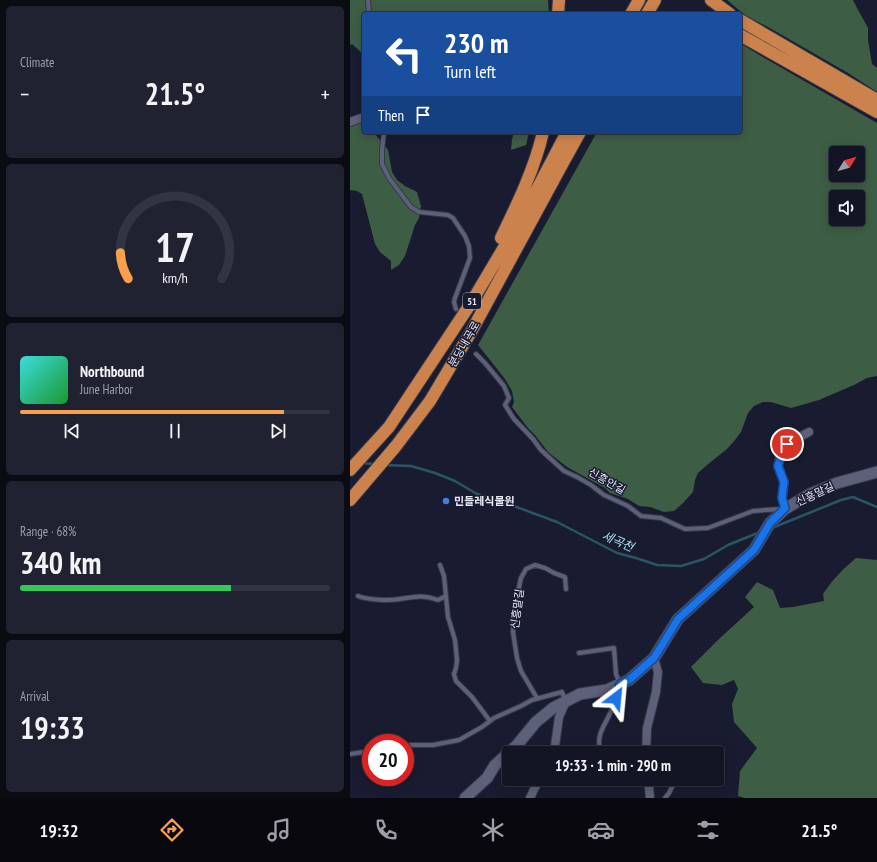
<!DOCTYPE html>
<html lang="en">
<head>
<meta charset="utf-8">
<style>
	:root { --surface:#131524; --page:#202231; --text:#f1f3f6; --muted:#9d9fa6; --line:#323441; --accent:#f9a04c }
	body { margin:0; font-family:"PT Sans Narrow","Noto Sans KR",sans-serif; background:var(--page); color:var(--text); height:100vh; display:flex; flex-direction:column; font-size:15px; white-space:nowrap }
	* { box-sizing:border-box; margin:0 }
	p { font-size:13px; color:var(--muted) }
	.icon { flex:none; width:22px; height:22px; fill:none; stroke:currentColor; stroke-width:2; stroke-linecap:round; stroke-linejoin:round }
	.map { position:relative; flex:1; overflow:hidden }
	.drawer { display:flex; flex-direction:column; gap:6px; padding:6px; background:#0a0c14; width:350px }
	.drawer>* { flex:none }
	.hud { position:absolute; left:12px; top:12px; width:380px; height:122px; border-radius:4px; box-shadow:0 2px 10px #0003,0 0 0 1px var(--line); background:#1a4fa0; color:#fff; overflow:hidden }
	.needle { width:26px; rotate:53deg }
	.controls { position:absolute; left:479px; top:146px; display:grid; gap:8px }
	.controls a { display:grid; place-items:center; width:36px; height:36px; border-radius:4px; background:var(--surface); box-shadow:0 2px 10px #0003,0 0 0 1px var(--line); font-size:20px }
	.speed { position:absolute; left:12px; top:734px; display:flex; gap:8px; font-size:20px; font-weight:700; text-align:center }
	.speed>* { display:grid; place-content:center; width:52px; height:52px; border-radius:50%; background:var(--surface); box-shadow:0 2px 10px #0003,0 0 0 1px var(--line); line-height:1 }
	.speed .limit { border:6px solid #d22; background:#fff; color:#111 }
	.pin { position:absolute; display:grid; place-items:center; width:34px; height:34px; color:#fff; margin:-17px; border:2px solid #fff; border-radius:50%; box-shadow:0 1px 4px #0007 }
	.me { position:absolute; width:44px; margin:-22px; rotate:29deg; stroke-linejoin:round; filter:drop-shadow(0 0 3px #0008) }
	.turn { display:flex; align-items:center; gap:14px; height:84px; padding:0 16px; font-size:18px }
	.turn .icon { width:52px; height:52px; stroke-width:2.5 }
	.turn b { display:block; font-size:28px; line-height:34px }
	.then { display:flex; align-items:center; height:38px; padding:0 16px; background:#0003; gap:8px; font-size:15px }
	.big { font-size:30px; font-weight:800; line-height:1.1 }
	.drawer .widget { flex:1; display:flex; flex-direction:column; justify-content:center; gap:6px; min-width:0; padding:0 14px; border-radius:6px; background:var(--page) }
	.drawer .dial { align-items:center; gap:0 }
	.dial svg { height:104px; overflow:visible; fill:none; stroke:var(--line); stroke-width:7; stroke-linecap:round; text-anchor:middle }
	.dial text { fill:var(--text); stroke:none }
	.song { display:flex; align-items:center; gap:12px }
	.cover { width:48px; height:48px; border-radius:6px; background:linear-gradient(135deg,hsl(180 70% 55%),hsl(130 70% 35%)) }
	.played { height:4px; border-radius:2px; background:linear-gradient(90deg,var(--accent) 85%,var(--line) 85%) }
	.keys { display:flex; justify-content:space-around; direction:ltr }
	.heat { display:flex; justify-content:space-between; align-items:center; font-size:22px; direction:ltr }
	.charge { height:6px; border-radius:3px; background:linear-gradient(90deg,#34c759 68%,var(--line) 0) }
	.trip { position:absolute; left:152px; top:746px; width:222px; height:40px; border-radius:4px; background:var(--surface); box-shadow:0 2px 10px #0003,0 0 0 1px var(--line); font-weight:800; line-height:40px; text-align:center }
	.tabs { display:flex; height:64px; justify-content:space-around; align-items:center; background:#08080e; color:var(--muted) }
	.tabs .icon { width:28px; height:28px }
	.tabs .active { color:var(--accent) }
	.tabs b { font-size:18px; color:var(--text) }
	main { display:flex; flex:1; min-height:0 }
	.map>svg:first-child { display:block }
	.forest { fill:#3d5d44; fill-rule:evenodd }
	.lines { fill:none; stroke-linecap:round; stroke-linejoin:round }
	.stream { stroke:#295664; stroke-width:2.5 }
	.service-casing { stroke:#363849; stroke-width:6 }
	.minor-casing { stroke:#363849; stroke-width:10 }
	.tertiary-casing { stroke:#363849; stroke-width:13 }
	.trunk-casing { stroke:#363849; stroke-width:14 }
	.service { stroke:#5c6079; stroke-width:4 }
	.minor { stroke:#5c6079; stroke-width:8 }
	.tertiary { stroke:#5c6079; stroke-width:11 }
	.trunk { stroke:#cb824d; stroke-width:12 }
	.route-casing { stroke:#114b97; stroke-width:10 }
	.route { stroke:#1a73e8; stroke-width:7 }
	.shop-dot { fill:#3f7fe0; stroke:#191c30; stroke-width:1.5 }
	.labels { text-anchor:middle; dominant-baseline:central; stroke-width:3; stroke-linejoin:round; paint-order:stroke }
	.shield { fill:#191c30; stroke:#a8abbb; stroke-width:1 }
	.shield-label { font-size:10px; font-weight:bold; fill:#e6e8f7 }
	.street-label { font-size:11px; fill:#e6e8f7; stroke:#191c30 }
	.poi-label { font-size:11px; font-weight:bold; fill:#e6e8f7; stroke:#191c30; text-anchor:start }
	.water-label { font-size:12px; font-style:italic; fill:#a6e3f8; stroke:#191c30 }
</style>
</head>
<body>
<main>
<section class="drawer">
<div class="widget"><p>Climate</p>
<div class="heat"><a>−</a><b class="big">21.5°</b><a>+</a></div>
</div>
<div class="widget dial"><svg viewBox="0 0 100 80">
<path d="M14 69A42 42 0 1 1 86 69"/>
<path d="M14 69A42 42 0 0 1 8 49" stroke="#f9a04c"/>
<text x="50" y="56" font-size="32" font-weight="700">17</text>
<text x="50" y="72" font-size="11">km/h</text>
</svg></div>
<div class="widget">
<div class="song"><i class="cover"></i><div><b>Northbound</b><p>June Harbor</p></div></div>
<div class="played"></div>
<div class="keys"><svg class="icon" aria-label="previous" viewBox="0 0 24 24"><path d="M18 5L8 12l10 7zM5 5v14"/></svg><svg class="icon" aria-label="pause" viewBox="0 0 24 24"><path d="M8 5v14M16 5v14"/></svg><svg class="icon" aria-label="next" viewBox="0 0 24 24"><path d="M6 5l10 7-10 7zM19 5v14"/></svg></div>
</div>
<div class="widget"><p>Range · 68%</p><b class="big">340 km</b><div class="charge"></div></div>
<div class="widget"><p>Arrival</p><b class="big">19:33</b></div>
</section>
<div class="map">
<svg width="527" height="798" viewBox="0 0 527 798">
	<rect width="100%" height="100%" fill="#191c30"/>
	<path class="forest" d="M0,0H198L199,14H14V55L2,44L0,45Z
		M377,0H503L507,8L518,28V40L522,64L527,68V92L498,73L418,27L396,16Z
		M390,43L411,56L527,123V376L517,378L504,385L469,400L441,408L421,402H413L404,406L398,413L391,432L385,440L377,449L357,465L348,473L345,480L343,492L333,503L324,511L314,512L300,507L289,506L278,499L260,493L255,488L217,467L198,452L185,435L178,428L162,407L164,402L162,391L155,379L128,345L247,132H390ZM486,153H508V175H486ZM486,197H508V219H486Z
		M0,120L12,123L14,125V132H23L25,134L38,150L42,172L47,180L55,186L67,192L71,206L69,218L65,225L55,256L49,265L41,270V261L30,252L25,244L12,194L7,191L0,190Z
		M164,132H179L176,145L161,150L162,139Z
		M506,558L527,560V798H395L388,796L390,771L407,748L384,722L382,704L388,689L384,680L372,685L353,683L341,667L370,638L404,607L395,597L407,582L423,590L430,608L443,607L474,601L473,594C482,580 493,569 506,558Z"/>
	<g class="lines">
		<path class="stream" d="M10,463L25,464
			M34,465L61,466L85,473L105,481L127,494L153,502L207,522L267,553L286,558L307,565L331,566L354,559L378,545L410,532
			M422,528L491,500L503,497L527,507"/>
		<defs>
			<path id="service" d="M18,0L19,14
				M34,132L32,150V164L39,178L54,198L61,207L69,212L98,215L103,218L115,236L119,246L120,258L105,298L104,302L106,309
				M126,354L135,363L154,386L159,398L155,405L164,419L183,439L191,450L214,471L227,477L241,485L254,495L278,506L291,516L311,518L335,529L358,528L403,511L431,509
				M90,565L94,576L98,617L105,640L107,660L106,668L104,674L106,681L122,697L140,721
				M8,596C18,600 39,601 50,599C64,597 73,594 88,600L96,596
				M229,653L264,648L266,674L270,684C267,693 265,702 261,711C256,724 246,734 250,749L255,753
				M187,698L171,671L167,658L163,632L165,606L171,578L176,569L185,565L195,568L204,573L215,577L216,589
				M55,745H83L109,740L132,727L144,718L171,706L182,700L212,692L215,700
				M0,754L14,752L21,750
				M315,798L319,793L326,779"/>
			<path id="minor" d="M0,122L14,117
				M435,509L432,498L434,482L428,466L429,460L432,452L437,444L459,432
				M204,753L209,717L216,701
				M296,753L297,728L306,692L308,672L304,658
				M298,779L300,798
				M180,798L189,779"/>
			<path id="tertiary" d="M115,798L137,778L145,765L167,745L186,722L203,708L230,694L257,690L279,680L304,658L328,619L404,550L420,523L435,509L460,494L487,483L527,472"/>
			<path id="trunk" d="M361,0L380,14
				M208,14L209,0
				M281,14L289,0
				M297,14L305,0
				M390,20L527,100
				M390,35L527,112
				M151,238C167,205 185,168 193,132
				M0,470L39,427L121,303L175,212L217,132
				M0,500L46,446L80,401L121,332L214,161L230,132"/>
		</defs>
		<use href="#service" class="service-casing"/>
		<use href="#minor" class="minor-casing"/>
		<use href="#tertiary" class="tertiary-casing"/>
		<use href="#trunk" class="trunk-casing"/>
		<use href="#service" class="service"/>
		<use href="#minor" class="minor"/>
		<use href="#tertiary" class="tertiary"/>
		<use href="#trunk" class="trunk"/>
	</g>
	<g class="lines">
		<defs>
			<path id="route" d="M266,698L270,684L279,680L304,658L328,619L404,550L420,523L435,508L432,498L434,482L428,466L432,452L437,444"/>
		</defs>
		<use href="#route" class="route-casing"/>
		<use href="#route" class="route"/>
	</g>
	<circle class="shop-dot" cx="96" cy="501" r="4"/>
	<g class="labels">
		<rect class="shield" x="113" y="293" width="18" height="16" rx="3"/>
		<g class="shield-label">
			<text x="122" y="301">51</text>
		</g>
		<g class="street-label">
			<text transform="translate(114 344) rotate(-60)">분당내곡로</text>
			<text transform="translate(257 481) rotate(30)">신흥안길</text>
			<text transform="translate(465 494) rotate(-25)">신흥말길</text>
			<text transform="translate(167 609) rotate(-82)">신흥말길</text>
		</g>
		<g class="poi-label">
			<text x="104" y="501">민들레식물원</text>
		</g>
		<g class="water-label">
			<text transform="translate(268 541) rotate(23)">세곡천</text>
		</g>
	</g>
</svg>
<div class="controls">
<a><svg class="needle" viewBox="-14 -14 28 28"><path d="M0-13l5 13h-10z" fill="#e53935"/><path d="M0 13l5-13h-10z" fill="#9d9fa6"/></svg></a>
<a><svg class="icon" aria-label="sound" viewBox="0 0 24 24"><path d="M4 9h4l5-4v14l-5-4H4zM17 9q2 3 0 6"/></svg></a>
</div>
<div class="speed"><div class="limit">20</div></div>
<div class="pin" style="left:437px;top:444px;background:#d93025"><svg class="icon" aria-label="arrive" viewBox="0 0 24 24"><path d="M6 21V4h12l-3 4 3 4H6"/></svg></div>
<svg class="me" style="left:266px;top:698px" viewBox="-20 -20 40 40"><path d="M0-17L14 15 0 8-14 15z" fill="#1a73e8" stroke="#fff" stroke-width="4"/></svg>
<div class="trip">19:33 · 1 min · 290 m</div>
<div class="hud">
<div class="turn"><svg class="icon" aria-label="left" viewBox="0 0 24 24"><path d="M17 20v-9H6M10 6l-5 5 5 5"/></svg><div><b>230 m</b>Turn left</div></div>
<div class="then">Then<svg class="icon" aria-label="arrive" viewBox="0 0 24 24"><path d="M6 21V4h12l-3 4 3 4H6"/></svg></div>
</div>
</div>
</main>
<nav class="tabs">
<b>19:32</b>
<svg class="icon active" aria-label="directions" viewBox="0 0 24 24"><path d="M12 3l9 9-9 9-9-9zM9 14v-3h6M13 9l2 2-2 2"/></svg>
<svg class="icon" aria-label="music" viewBox="0 0 24 24"><path d="M9 18V5l10-2v13"/><circle cx="6" cy="18" r="3"/><circle cx="16" cy="16" r="3"/></svg>
<svg class="icon" aria-label="phone" viewBox="0 0 24 24"><path d="M5 4h4l2 5-3 2q2 4 5 5l2-3 5 2v4C11 20 4 13 5 4z"/></svg>
<svg class="icon" aria-label="climate" viewBox="0 0 24 24"><path d="M12 3v18M4 7l16 10M4 17L20 7"/></svg>
<svg class="icon" aria-label="car" viewBox="0 0 24 24"><path d="M5 17H2v-5l4-1 3-4h7l3 4 3 1v5h-3M9 17h6M6 11h13"/><circle cx="7" cy="17" r="2"/><circle cx="17" cy="17" r="2"/></svg>
<svg class="icon" aria-label="filters" viewBox="0 0 24 24"><path d="M4 7h16M4 17h16"/><circle cx="9" cy="7" r="2"/><circle cx="15" cy="17" r="2"/></svg>
<b>21.5°</b>
</nav>
</body>
</html>
